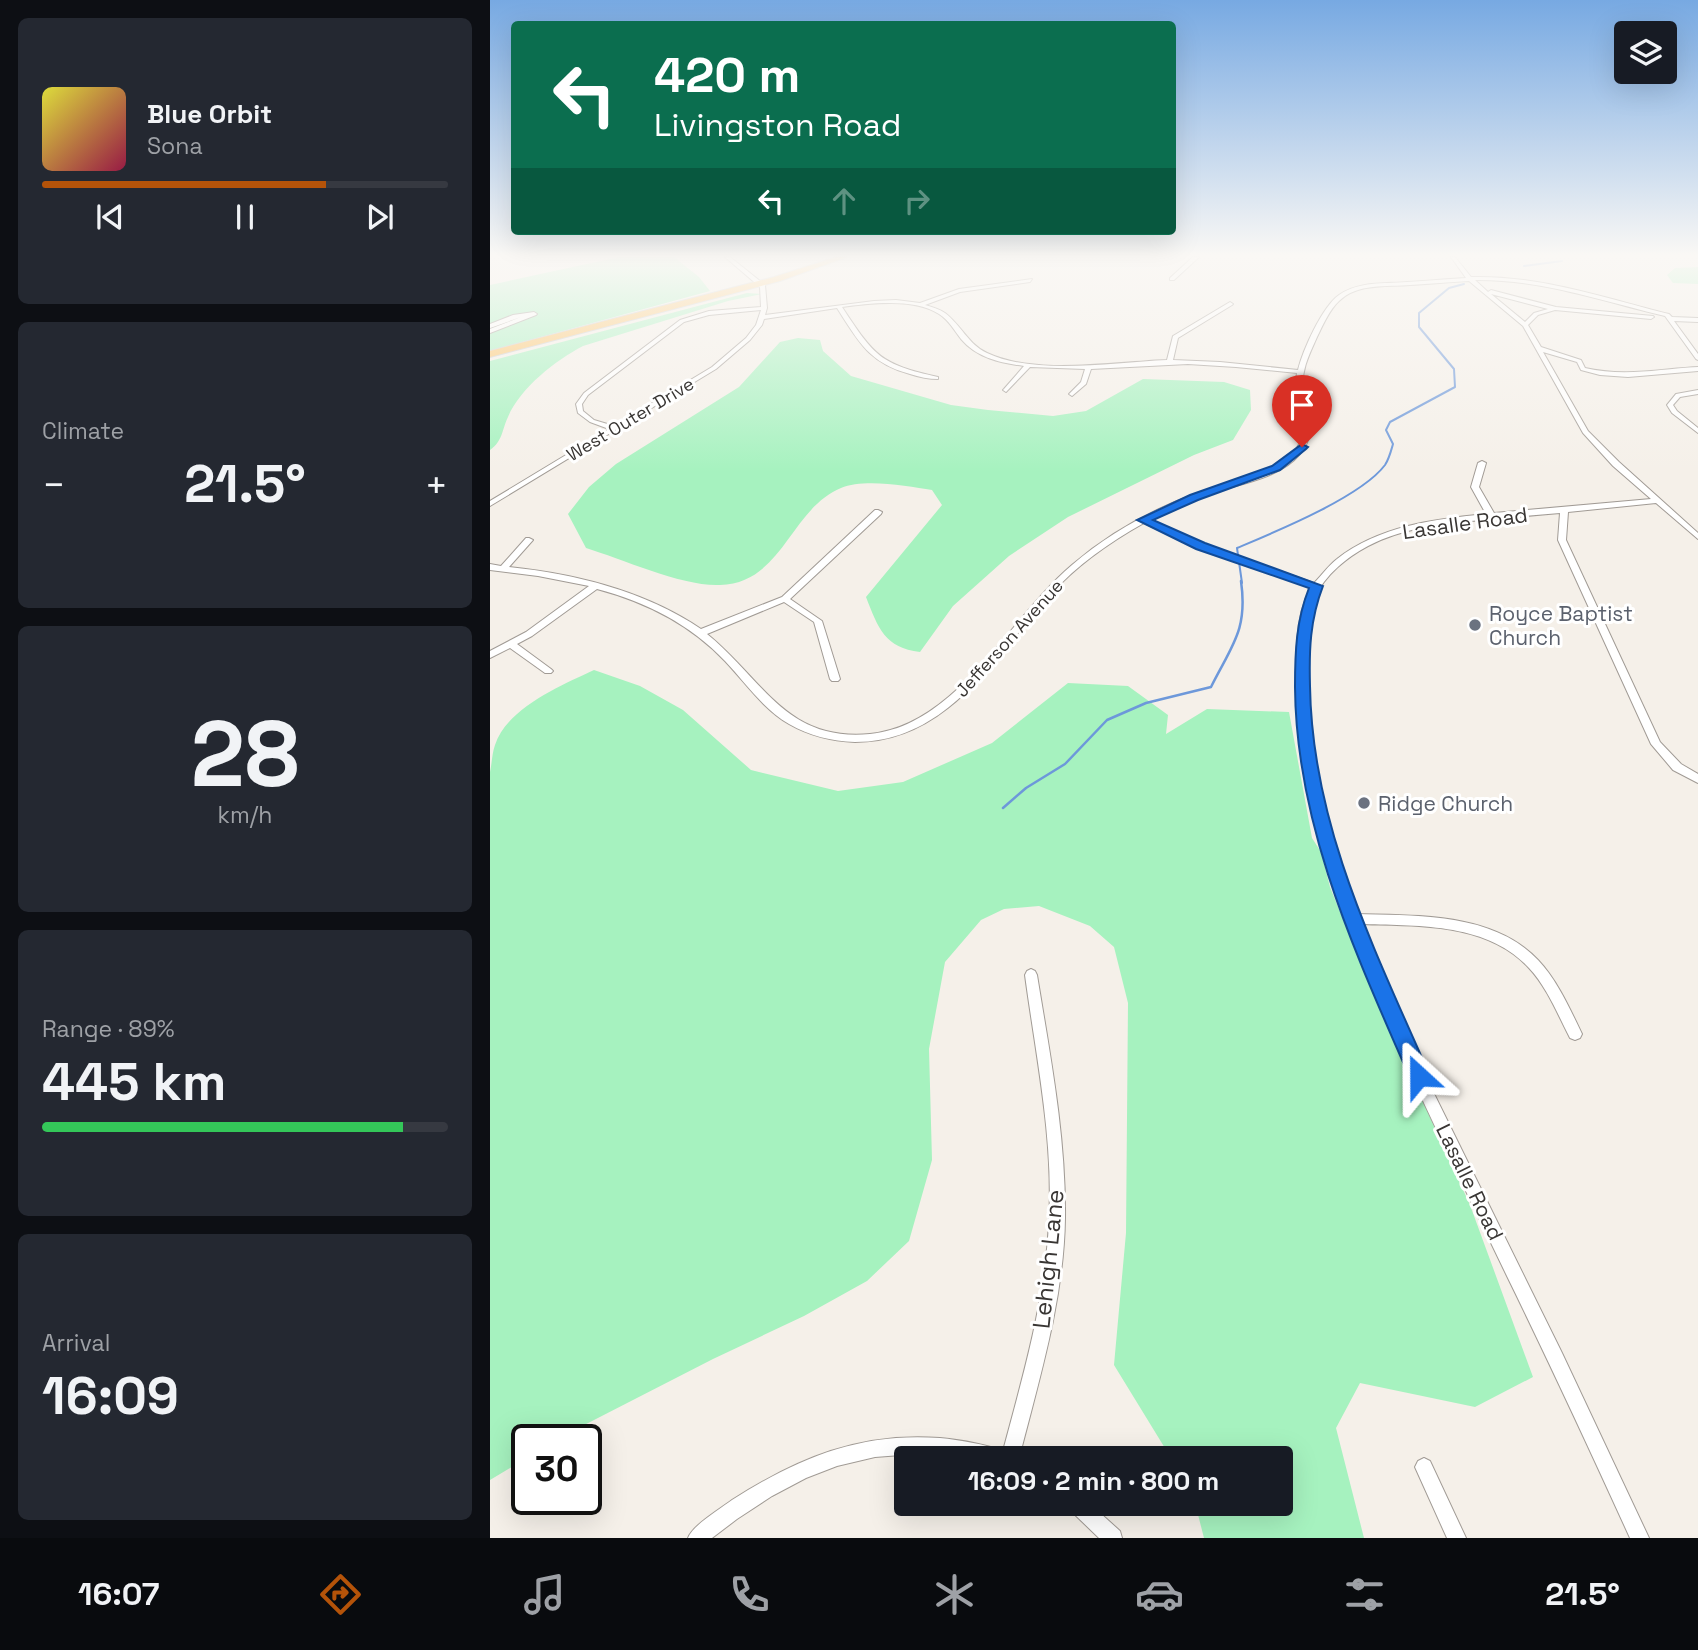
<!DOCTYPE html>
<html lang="en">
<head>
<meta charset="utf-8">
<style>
	:root { --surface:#171b24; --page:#242831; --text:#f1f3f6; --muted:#9ea1a6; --line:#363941; --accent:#b45309 }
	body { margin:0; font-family:"Space Grotesk",sans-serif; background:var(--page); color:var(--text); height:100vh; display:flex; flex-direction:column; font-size:26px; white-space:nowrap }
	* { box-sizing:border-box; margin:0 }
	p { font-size:23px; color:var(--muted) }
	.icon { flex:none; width:38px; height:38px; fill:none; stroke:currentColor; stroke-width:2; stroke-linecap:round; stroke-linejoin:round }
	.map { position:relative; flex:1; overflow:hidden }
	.sheet { display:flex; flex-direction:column; gap:18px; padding:18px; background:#0d0f14; width:490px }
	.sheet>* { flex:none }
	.guide { position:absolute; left:21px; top:21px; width:665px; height:214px; border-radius:7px; box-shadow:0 7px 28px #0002; background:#0b6e4f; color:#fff; overflow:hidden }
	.fabs { position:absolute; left:1124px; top:21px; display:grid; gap:14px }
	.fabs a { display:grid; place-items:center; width:63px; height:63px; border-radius:7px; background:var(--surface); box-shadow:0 7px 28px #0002; font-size:35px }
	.speed { position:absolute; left:21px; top:1424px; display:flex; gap:14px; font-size:35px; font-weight:700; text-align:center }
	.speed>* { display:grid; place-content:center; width:91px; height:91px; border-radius:50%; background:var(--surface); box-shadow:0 7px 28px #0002; line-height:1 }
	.speed .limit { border:4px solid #111; border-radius:10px; background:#fff; color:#111 }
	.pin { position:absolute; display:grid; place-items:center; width:60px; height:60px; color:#fff; margin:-72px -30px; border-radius:50% 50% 50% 0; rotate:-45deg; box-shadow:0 0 7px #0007 }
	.pin .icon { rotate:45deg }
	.me { position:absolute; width:77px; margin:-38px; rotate:336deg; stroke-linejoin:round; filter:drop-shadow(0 0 5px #0008) }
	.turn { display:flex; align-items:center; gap:24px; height:147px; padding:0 28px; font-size:32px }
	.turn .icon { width:91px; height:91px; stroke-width:2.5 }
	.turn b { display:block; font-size:49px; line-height:60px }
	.lanes { display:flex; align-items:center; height:66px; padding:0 28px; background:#0003; justify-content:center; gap:35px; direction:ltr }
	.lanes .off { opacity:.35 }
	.big { font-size:52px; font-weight:700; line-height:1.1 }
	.sheet .tile { flex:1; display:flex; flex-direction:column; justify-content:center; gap:10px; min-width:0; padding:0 24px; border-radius:10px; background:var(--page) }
	.sheet .dial { align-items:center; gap:0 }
	.dial b { font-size:91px; line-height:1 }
	.song { display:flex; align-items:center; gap:21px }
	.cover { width:84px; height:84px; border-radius:10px; background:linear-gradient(135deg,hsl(60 70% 55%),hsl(340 70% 35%)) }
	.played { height:7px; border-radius:4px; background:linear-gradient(90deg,var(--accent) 70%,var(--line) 70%) }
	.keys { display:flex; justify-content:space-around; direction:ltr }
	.heat { display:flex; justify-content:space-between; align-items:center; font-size:38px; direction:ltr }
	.charge { height:10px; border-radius:5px; background:linear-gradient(90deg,#34c759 89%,var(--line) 0) }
	.trip { position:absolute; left:404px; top:1446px; width:399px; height:70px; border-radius:7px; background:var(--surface); box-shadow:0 7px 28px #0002; font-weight:700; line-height:70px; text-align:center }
	.tabs { display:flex; height:112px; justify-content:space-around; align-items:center; background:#090b0e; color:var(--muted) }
	.tabs .icon { width:49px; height:49px }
	.tabs .selected { color:var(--accent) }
	.tabs b { font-size:32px; color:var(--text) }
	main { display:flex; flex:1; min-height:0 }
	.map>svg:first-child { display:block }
	.green { fill:#a6f2bf }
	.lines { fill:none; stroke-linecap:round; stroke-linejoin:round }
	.stream-far1 { stroke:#6d98da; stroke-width:2 }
	.stream { stroke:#6d98da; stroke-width:2.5 }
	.minor-casing { stroke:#a19b95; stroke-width:2 }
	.highway-casing { stroke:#cfcfce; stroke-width:2 }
	.minor { fill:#fff; fill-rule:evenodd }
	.highway { fill:#fcc46a; fill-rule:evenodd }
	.route { fill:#1a73e8; stroke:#114b97; stroke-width:2 }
	.worship-dot { fill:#6b7280; stroke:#fff; stroke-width:2.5 }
	.labels { text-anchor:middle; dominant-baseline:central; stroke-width:6; stroke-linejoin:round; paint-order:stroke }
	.far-street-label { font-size:18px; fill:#393634; stroke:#fff }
	.street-label { font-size:21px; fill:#393634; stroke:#fff }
	.worship-label { font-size:21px; fill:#5b616d; stroke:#fff; text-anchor:start }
	.near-street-label { font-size:24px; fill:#393634; stroke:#fff }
</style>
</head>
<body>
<main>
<section class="sheet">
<div class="tile">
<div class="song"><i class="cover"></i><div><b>Blue Orbit</b><p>Sona</p></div></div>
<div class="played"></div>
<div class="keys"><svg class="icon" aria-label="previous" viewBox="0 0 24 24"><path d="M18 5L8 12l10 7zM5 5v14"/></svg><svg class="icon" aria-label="pause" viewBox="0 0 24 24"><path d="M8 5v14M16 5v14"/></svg><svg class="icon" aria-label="next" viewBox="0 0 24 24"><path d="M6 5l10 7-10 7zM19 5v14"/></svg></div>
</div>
<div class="tile"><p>Climate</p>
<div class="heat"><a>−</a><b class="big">21.5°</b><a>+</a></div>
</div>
<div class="tile dial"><b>28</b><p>km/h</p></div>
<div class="tile"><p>Range · 89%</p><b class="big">445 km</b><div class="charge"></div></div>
<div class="tile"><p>Arrival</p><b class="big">16:09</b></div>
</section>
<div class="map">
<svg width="1208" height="1538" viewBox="0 0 1208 1538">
	<rect width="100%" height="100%" fill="#f5f0e9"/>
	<path class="green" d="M129,257H184L209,277L220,291L0,351V285Z
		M1208,267V284L1183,283L1177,275L1185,268Z
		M257,293L272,294L238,301L93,346C66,360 30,388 18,417C12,429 13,441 0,450V361Z
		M308,338L330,340L333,351L361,376L461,405L498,410L563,416L596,411L653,379L734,382L760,390L761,410L743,440L704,455L578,517L519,556L463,606L430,652C395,648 388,628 376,597L452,505L442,490C418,486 374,478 351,488C300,509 293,583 230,585C194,587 132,559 96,548L78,514L99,487L126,464L249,387L290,342Z
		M104,670L150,686L193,710L261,770L348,791L413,782L502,743L578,683L638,686L678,715L676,734L717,709L799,712L822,838L831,852L840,887L878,981L980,1205L1043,1377L985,1407L870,1383L846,1428L874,1538H714L705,1503H791V1458H681L624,1365L636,1233L638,1003L624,947L600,926L549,906L514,909L491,920L455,962L439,1049L442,1160L419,1241L377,1281L314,1316L223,1359L65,1440H37V1458L0,1480V772C2,763 2,753 5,745C17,708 72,685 104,670Z"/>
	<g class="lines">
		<path class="stream-far1" d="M1034,266L1072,261
			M752,583L747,548C785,532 871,497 895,465C899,459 901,451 903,444L896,430L900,422L965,387L964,369L929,327V313L959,288L974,284"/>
		<path class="stream" d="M513,808L536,788L575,764L617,720L656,703L721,687C742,645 758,630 751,581"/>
		<defs>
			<path id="minor" d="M235,257H240L275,285L277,308L275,315L384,301L406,300L430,303L469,289L542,279L540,282L470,292L435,305C442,307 449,309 455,313C471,325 478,344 497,353C546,376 624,362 677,360L683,336L740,302L743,304L742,305L688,338L683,360L730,362L808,370C813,350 832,307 849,295C869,281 894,284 917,282C937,281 956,279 976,278L961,257H965L981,277C1049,275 1114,298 1179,314L1182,317L1208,318V322L1184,321L1208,354V360L1206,359L1175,316C1112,301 1050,279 985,280L998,292L1001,290L1066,307L1163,316L1164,317L1161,319L1065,310L1048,315L1038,325L1051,347L1091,360L1095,368C1134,377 1169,369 1208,367V371L1138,377L1110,375L1091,370L1087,362L1053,352L1098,431L1129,462L1208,533V539L1166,503L1078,512L1076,540L1170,742L1191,764L1208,774V783L1183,770L1161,744L1068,540L1070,513C1047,515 1023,517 1002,519C960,523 916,526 878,546C857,557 835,575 825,597C813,625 816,661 818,691C819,707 820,723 822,739C828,799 846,858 866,914C926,916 1003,912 1048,960C1067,980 1080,1009 1092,1034L1090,1038L1085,1040L1080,1038C1068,1015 1057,987 1039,968C997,922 926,926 869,924L899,998L925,1055L1072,1353L1159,1538H1140C1100,1450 1059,1362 1016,1274C978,1195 939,1116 903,1035C870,962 839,886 822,806C815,770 811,733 809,696C806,660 803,620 821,587L707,548L654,523C620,542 587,565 561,594C505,655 459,742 365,742C341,741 320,736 299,724C273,709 255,682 235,661C200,624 156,602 107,589L42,636L27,644L61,669L63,671L61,673H55L20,648L0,658V651L36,632L99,586L48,576L0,570V564L11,566L36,538H39L43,540L19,567C86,574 155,591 211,629L292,597L385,510H388L392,512L391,514L300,599L332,621L350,679L348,681H342L340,679L324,622L294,602L217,634C273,679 295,742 380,734C467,726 520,617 582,565C618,534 661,510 705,494C736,482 777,478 802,454C825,431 803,401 807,373L746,367L698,364L601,369L596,384L582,396L579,394L591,382L595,369L540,367L516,392L513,390L514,389L534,366C511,363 487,358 471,339C464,330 459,320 449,314C425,298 380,303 352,307C385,357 390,364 448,377V379C439,379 429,377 420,374C379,363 369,342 347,308L274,319L272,325L260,340L226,369L0,506V501L119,429L100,422L88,413L86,404L94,393L190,320L219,311L271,307L270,287ZM979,281L1033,326L1093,433L1123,466L1161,499L1004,513L989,487L996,463L992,461L988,463L981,487L996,514C945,519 889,526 847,559C839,565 832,575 824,583L713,544L660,520C679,510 698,501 718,494C748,484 789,479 810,454C829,431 815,413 813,388C811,370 820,353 827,337C833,325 839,310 849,301C867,283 897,287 920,285C940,284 959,282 979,281ZM1001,294L1058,309L1044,313L1035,322ZM271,310L266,325L256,338L222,367L124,426L104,420L93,411L92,404L98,395L194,322L219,315Z
				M703,257H709L684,280H680V278Z
				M44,312L47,314L46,315L0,333V329L31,317L0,328V324L23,315Z
				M1208,390V394L1190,397L1183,405L1187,411L1208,428V433L1182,413L1177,405L1186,394Z
				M541,969L545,971L547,975C560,1055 576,1136 575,1218C574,1299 549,1380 529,1458H468L424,1454L385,1457L347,1466L316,1478L282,1496L247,1519L222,1538H198C203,1525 230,1509 242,1500C308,1458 370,1432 450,1438C470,1440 494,1444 513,1451C533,1376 555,1301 559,1223C564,1140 546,1057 535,975L537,971Z
				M934,1458L940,1461L976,1538H957L925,1467L928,1461Z
				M576,1503H599L630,1531L632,1538H609L579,1509Z"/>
			<path id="highway" d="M346,257H357L290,281L0,357V351L284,277Z"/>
		</defs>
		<use href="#minor" class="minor-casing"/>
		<use href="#highway" class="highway-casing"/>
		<use href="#minor" class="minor"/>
		<use href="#highway" class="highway"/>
	</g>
	<linearGradient id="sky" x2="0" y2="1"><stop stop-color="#77a9e2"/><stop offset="0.54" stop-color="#faf8f5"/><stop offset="1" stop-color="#faf8f5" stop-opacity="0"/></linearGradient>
	<rect width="1208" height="472" fill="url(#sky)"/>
	<path class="route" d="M812,444L818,447L816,449L790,470L708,500L663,520L715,543L833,586C820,620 819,650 820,686C822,826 885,950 940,1076L936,1083L929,1086L922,1083C867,956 806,828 805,687C805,652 806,621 819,588L706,549L647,520L700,495L782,466Z"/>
	<g class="worship-dot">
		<circle cx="985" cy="625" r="7"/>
		<circle cx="874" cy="803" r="7"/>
	</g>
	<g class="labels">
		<g class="far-street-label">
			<text transform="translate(140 419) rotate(-31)">West Outer Drive</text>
			<text transform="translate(519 638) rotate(-48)">Jefferson Avenue</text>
		</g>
		<g class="street-label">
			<text transform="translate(975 523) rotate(-8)">Lasalle Road</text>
			<text transform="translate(980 1182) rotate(64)">Lasalle Road</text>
		</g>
		<g class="worship-label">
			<text x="999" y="613">Royce Baptist<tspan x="999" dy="24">Church</tspan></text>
			<text x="888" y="803">Ridge Church</text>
		</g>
		<g class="near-street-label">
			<text transform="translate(558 1259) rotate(-84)">Lehigh Lane</text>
		</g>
	</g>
</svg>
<div class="fabs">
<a><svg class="icon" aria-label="layers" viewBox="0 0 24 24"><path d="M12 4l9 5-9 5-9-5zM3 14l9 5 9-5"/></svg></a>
</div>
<div class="speed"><div class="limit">30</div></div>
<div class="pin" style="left:812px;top:447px;background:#d93025"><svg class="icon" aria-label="arrive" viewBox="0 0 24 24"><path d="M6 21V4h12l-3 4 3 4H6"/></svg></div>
<svg class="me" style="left:929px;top:1076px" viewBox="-20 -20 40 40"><path d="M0-17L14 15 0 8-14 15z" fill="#1a73e8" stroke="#fff" stroke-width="4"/></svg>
<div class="trip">16:09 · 2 min · 800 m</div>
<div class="guide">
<div class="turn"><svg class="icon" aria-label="left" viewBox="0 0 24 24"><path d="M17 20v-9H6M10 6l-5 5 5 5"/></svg><div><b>420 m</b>Livingston Road</div></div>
<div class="lanes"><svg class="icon" aria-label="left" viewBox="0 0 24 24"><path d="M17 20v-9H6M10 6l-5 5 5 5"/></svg><svg class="icon off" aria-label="ahead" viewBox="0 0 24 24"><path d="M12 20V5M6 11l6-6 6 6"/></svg><svg class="icon off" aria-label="right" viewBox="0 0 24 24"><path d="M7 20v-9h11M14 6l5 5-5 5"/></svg></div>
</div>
</div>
</main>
<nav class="tabs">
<b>16:07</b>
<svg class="icon selected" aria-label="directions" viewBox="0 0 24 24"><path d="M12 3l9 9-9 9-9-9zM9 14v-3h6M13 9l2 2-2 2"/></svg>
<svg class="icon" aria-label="music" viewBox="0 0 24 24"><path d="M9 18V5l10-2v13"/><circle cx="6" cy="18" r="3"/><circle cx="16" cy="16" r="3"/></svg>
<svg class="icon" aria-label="phone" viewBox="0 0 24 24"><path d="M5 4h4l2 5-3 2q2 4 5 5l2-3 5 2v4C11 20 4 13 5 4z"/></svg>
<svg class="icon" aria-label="climate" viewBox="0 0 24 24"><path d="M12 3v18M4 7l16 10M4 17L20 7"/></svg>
<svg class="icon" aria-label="car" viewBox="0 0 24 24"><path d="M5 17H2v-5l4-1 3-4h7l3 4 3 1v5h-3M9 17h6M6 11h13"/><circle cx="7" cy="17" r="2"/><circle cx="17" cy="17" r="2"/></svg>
<svg class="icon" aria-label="filters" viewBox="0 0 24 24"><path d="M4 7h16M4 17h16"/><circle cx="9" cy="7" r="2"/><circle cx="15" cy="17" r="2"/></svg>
<b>21.5°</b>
</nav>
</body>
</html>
